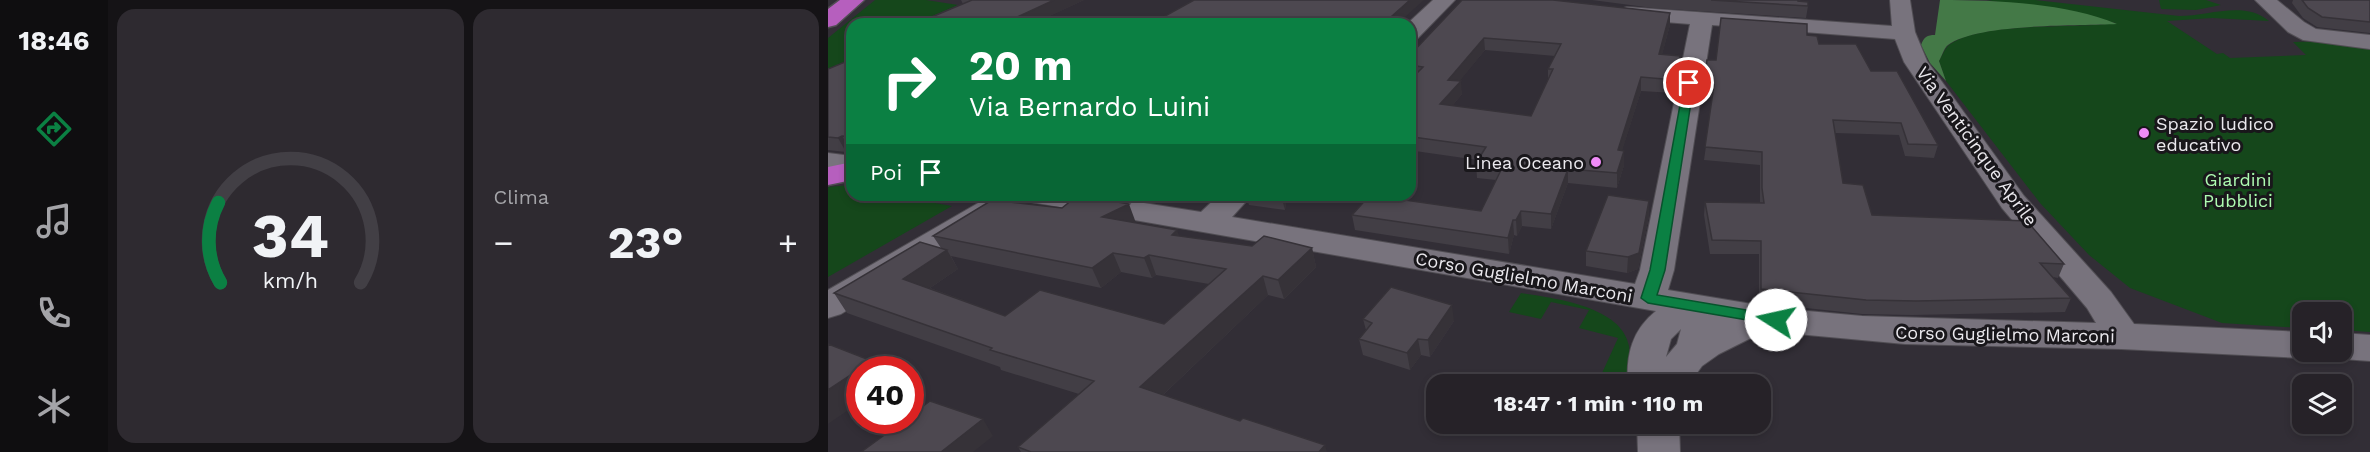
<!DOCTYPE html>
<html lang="it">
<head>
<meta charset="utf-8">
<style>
	:root { --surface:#262228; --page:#2e2a30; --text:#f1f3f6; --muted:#a4a4a8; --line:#423f45; --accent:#0b8043 }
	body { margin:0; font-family:"Work Sans",sans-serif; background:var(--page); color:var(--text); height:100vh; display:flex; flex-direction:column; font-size:22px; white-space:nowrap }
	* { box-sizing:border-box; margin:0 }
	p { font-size:20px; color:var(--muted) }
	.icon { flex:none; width:33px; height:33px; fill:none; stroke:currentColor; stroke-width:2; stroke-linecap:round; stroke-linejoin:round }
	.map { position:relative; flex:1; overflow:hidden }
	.sheet { display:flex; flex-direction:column; gap:9px; padding:9px; background:#151316; width:720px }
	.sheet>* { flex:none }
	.banner { position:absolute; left:18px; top:18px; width:570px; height:183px; border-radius:18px; box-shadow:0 3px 9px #0003,0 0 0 2px var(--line); background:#0b8043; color:#fff; overflow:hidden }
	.fabs { position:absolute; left:1464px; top:302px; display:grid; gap:12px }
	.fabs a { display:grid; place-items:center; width:60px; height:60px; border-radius:12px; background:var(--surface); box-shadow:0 3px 9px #0003,0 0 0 2px var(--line); font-size:30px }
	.speed { position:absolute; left:18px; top:356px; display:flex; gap:12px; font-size:30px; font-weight:700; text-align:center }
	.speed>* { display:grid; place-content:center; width:78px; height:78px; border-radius:50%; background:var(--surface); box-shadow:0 3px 9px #0003,0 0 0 2px var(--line); line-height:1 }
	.speed .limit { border:9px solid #d22; background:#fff; color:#111 }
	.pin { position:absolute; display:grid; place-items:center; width:51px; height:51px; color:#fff; margin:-26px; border:3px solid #fff; border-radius:50%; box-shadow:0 2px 6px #0007 }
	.me { position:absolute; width:66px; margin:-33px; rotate:280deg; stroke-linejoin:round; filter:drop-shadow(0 0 4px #0008) }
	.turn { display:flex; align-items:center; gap:21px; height:126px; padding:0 24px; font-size:27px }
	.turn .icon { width:78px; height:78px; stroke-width:2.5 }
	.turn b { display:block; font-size:42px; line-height:51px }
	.then { display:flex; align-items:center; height:57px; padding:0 24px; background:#0003; gap:12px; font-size:22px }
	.big { font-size:45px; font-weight:700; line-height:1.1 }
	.sheet .widget { flex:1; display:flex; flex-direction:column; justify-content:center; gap:9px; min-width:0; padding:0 21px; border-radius:18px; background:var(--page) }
	.sheet .dial { align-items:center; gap:0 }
	.dial svg { height:156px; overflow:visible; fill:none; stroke:var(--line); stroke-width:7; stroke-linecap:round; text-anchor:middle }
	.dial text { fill:var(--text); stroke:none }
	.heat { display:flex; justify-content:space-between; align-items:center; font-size:33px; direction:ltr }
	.sheet .tiles { flex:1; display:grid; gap:9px; grid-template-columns:repeat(2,1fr) }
	.trip { position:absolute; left:598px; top:374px; width:345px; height:60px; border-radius:18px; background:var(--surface); box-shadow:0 3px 9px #0003,0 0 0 2px var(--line); font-weight:700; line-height:60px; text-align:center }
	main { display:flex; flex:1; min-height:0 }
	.menu { display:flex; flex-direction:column; width:108px; justify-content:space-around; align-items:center; background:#0f0e10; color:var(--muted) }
	.menu .icon { width:42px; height:42px }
	.menu .current { color:var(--accent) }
	.menu b { font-size:27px; color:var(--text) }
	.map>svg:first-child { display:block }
	.green { fill:#15471b }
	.forest { fill:#447947 }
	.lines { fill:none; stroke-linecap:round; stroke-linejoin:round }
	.minor-casing { stroke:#504d53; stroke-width:2 }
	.highway-casing { stroke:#504d53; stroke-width:3 }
	.minor { fill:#78737d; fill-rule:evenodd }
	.highway { fill:#b65fbe; fill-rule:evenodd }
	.wall { fill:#423e45; fill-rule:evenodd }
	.shaded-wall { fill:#363238 }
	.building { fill:#4d4850; stroke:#363238; stroke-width:1.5; fill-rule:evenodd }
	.route { fill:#0b8043; stroke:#07532c; stroke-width:1.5 }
	.poi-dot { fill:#ef8bf7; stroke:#19171b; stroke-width:2 }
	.labels { text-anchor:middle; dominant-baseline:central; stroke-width:6; stroke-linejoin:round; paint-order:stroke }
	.poi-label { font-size:18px; fill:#ebe9ee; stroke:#19171b; text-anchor:start }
	.street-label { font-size:18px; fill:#ebe9ee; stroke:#19171b }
	.park-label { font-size:18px; fill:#aefbb1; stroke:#19171b }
</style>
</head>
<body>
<main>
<nav class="menu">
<b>18:46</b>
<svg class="icon current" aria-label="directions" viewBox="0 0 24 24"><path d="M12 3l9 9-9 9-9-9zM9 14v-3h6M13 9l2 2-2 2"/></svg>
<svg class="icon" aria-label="music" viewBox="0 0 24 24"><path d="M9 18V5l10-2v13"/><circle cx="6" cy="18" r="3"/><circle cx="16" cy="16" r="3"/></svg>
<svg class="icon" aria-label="phone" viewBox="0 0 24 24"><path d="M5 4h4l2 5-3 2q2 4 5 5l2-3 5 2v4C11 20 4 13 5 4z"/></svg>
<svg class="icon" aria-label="climate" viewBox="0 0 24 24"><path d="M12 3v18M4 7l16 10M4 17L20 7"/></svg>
</nav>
<section class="sheet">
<div class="tiles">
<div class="widget dial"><svg viewBox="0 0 100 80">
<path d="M14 69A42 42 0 1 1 86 69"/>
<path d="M14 69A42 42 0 0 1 13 28" stroke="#0b8043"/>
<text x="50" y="56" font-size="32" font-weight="700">34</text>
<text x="50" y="72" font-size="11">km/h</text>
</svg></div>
<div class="widget"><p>Clima</p>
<div class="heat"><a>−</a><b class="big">23°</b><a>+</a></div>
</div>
</div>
</section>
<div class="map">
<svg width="1542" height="452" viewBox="0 0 1542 452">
	<rect width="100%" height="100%" fill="#322e36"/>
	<path class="green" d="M47,0H98L130,5L86,24H24V52L15,56L24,58L0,72V38Z
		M1159,0H1207L1351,16C1380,16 1417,0 1441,21L1384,18L1339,21L1389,54L1395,53L1402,58L1478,55L1465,42L1502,41L1542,46V332L1514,330V312H1474V328L1394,323L1302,288L1261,255L1212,203L1118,81L1111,61C1114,56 1117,48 1121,45C1153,21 1246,29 1288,23Z
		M1331,0H1378L1393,5L1368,10L1333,9Z
		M24,185V195H61L124,206L0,277V187Z
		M693,293C725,298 794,306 801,346C803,358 798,372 798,384H769L790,338L751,328L761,310L723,302L713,319L681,312Z"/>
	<path class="forest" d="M1112,0C1168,0 1238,3 1289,24C1251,26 1149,23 1120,45C1116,48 1114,56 1111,61L1118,81L1102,63L1093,45C1096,37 1099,35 1107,35Z"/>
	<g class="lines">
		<defs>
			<path id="minor" d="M605,0H627L590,38L582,40V24H579Z
				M1062,0H1082L1087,32L1099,61L1196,196L1283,292L1306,324L1474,332V351H1489L1487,354L1474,358L1293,349L1077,344L946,332L921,339L891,354L874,366L861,384H800C798,355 804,330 828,311L197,201L13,314L0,318V290L164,195H265L373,212L391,195H424L404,217L807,284L812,270L862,24L799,19L792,17L789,13L792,9L799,7L1064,26ZM884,25L1067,39L1076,62L1174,208L1259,308L1268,323L1034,316L948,308L840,290L846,270ZM853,329L849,344L838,357L843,339Z
				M1427,0H1449L1476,22L1488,29L1542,35V49L1475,40L1460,32Z
				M0,153L24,156V174L0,169Z
				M1514,333L1542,335V361L1514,359L1501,355L1498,351H1514Z
				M809,423H851L852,452H810Z"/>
			<path id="highway" d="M12,0H36L8,25L0,27V9Z
				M24,162V180L0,185V167Z"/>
		</defs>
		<use href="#minor" class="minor-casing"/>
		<use href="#highway" class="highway-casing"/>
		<use href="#minor" class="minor"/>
		<use href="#highway" class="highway"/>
	</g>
	<path class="wall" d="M133,0H256L206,23L135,4Z
		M634,0L842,25L834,54L851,68L846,93L813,91L794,150L796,151V165L789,188L740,183L723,229L694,226L689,236L686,235L681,254L527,230L524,215L653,211L668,180L649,178L648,163L650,160L587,151L582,158V80L584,78H582V55ZM657,50L727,56L720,69V80L703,116L624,106L634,94L631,81Z
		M764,0H972L971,1L980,6L978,18L825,8Z
		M1465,0H1542V33L1489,27L1475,18L1464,3Z
		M328,21L569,24H329Z
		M979,35L991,44L1043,71L1110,145L1106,158L1077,156L1071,135L1007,133L1015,183L1044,215L1236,264L1230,278L1225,277L1243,298L1237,312L1084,315L1034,314L931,303V254H882L876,215L877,202L932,203V165L876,160L885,97L875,96L876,84L888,60Z
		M24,59V150L18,152L0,150V69Z
		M418,195H459L457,210L421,205Z
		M821,201V216L810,269L799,273L758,266V251Z
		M308,223L351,236L424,246L484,248L488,267L456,299L440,295L335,395L499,452H193L190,447L251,394L173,370L172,367L19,313L6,293L113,248L105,236ZM123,256L273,288L293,272L324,278L328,275L381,284L336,324L177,316L102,288L130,269Z
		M535,319L626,321L602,357L593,355L582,370L535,355L531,339L538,330Z"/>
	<path class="shaded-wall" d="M226,0H256L205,24L183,20Z
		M582,0H596L569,24H555Z
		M842,13V25L831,66V54Z
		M656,38L657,50L622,93L620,80Z
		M852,56L851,68L846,93L847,80Z
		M813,77V91L790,164V150Z
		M633,81L634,94L614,118L612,104Z
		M14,136L23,150L18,152L10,138Z
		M585,137L587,151L582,158V141Z
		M796,151V165L789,188V173Z
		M740,169V183L723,229V214Z
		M453,195H459L457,210Z
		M821,201V216L810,269L799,273L800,257Z
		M301,204L308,223L274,217Z
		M693,211L694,226L689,236L688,220Z
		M685,220L686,235L681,254L680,238Z
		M349,230L356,249L344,235Z
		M484,248L488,267L456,299L450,280Z
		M119,250L130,269L87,298L75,279Z
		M285,253L293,272L273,288L264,268Z
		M321,255L328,275L324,278L316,258Z
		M435,276L440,295L321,408L312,387Z
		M624,305L626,321L602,357L600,340Z
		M590,339L593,355L582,370L579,353Z
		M44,361L50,369H32Z
		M32,369V402L0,424V390Z
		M155,419L165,436L145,452H113Z
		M497,445L499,452H491Z"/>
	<path class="building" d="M144,0H226L183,20L211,24H87Z
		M366,0H582L555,24H349L328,21Z
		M634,0H725L842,13L831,54L852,56L847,80L813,77L790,150L796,151L789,173L740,169L723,214L693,211L688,220H685L680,238L524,215L542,195L653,211L675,166L648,163L658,147L585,137L582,141V102L586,98L582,97V80L595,67L582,65V55ZM656,38L733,44L720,69H725L703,116L612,104L633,81L620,80Z
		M883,0H970V1L980,2V6Z
		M1474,0H1542V22L1494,17L1480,8Z
		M893,18L979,24V35L989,36L991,44H1028L1043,71H1069L1110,145L1080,144L1073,123L1005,120L1015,183L1035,185L1044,215L1199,221L1236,264L1212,263L1243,298L1088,301L1038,300L933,289V241L884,240L877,202L936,203L934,188V152L877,147L886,85L876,84L879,60H888Z
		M24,59V137L14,136L10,138L0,137V69Z
		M250,195L301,204L274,217L349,230L344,235L424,246L436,236L484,248L450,280L435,276L312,387L412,421L415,418L497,445L491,452H203L190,447L266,381L162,350L164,348L6,293L92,242L119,250L75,279L177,316L212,290L336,324L398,269L321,255L316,258L285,253L264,268L105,236L164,200L234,208Z
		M780,195L821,201L811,253L800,257L758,251Z
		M563,287L624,305L600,340L590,339L579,353L531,339L544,323L535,319Z
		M0,344L44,361L0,390Z
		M102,401L155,419L113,452H33L77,420H82V416Z"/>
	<path class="route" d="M861,80L866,83L837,270L829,295L948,315L953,316L956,320L953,324L948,325L820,303L813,298L822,270L856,83Z"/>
	<g class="poi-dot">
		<circle cx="1316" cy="133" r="6"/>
		<circle cx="768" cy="162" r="6"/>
	</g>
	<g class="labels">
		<g class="poi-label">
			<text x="1328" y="123">Spazio ludico<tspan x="1328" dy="21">educativo</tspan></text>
			<text x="756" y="162" text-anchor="end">Linea Oceano</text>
		</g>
		<g class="street-label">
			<text transform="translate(1149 146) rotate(54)">Via Venticinque Aprile</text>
			<text transform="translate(696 277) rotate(10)">Corso Guglielmo Marconi</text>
			<text transform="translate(1177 334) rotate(1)">Corso Guglielmo Marconi</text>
		</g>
		<g class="park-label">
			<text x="1410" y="179">Giardini<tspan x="1410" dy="21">Pubblici</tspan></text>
		</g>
	</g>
</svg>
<div class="fabs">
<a><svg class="icon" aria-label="sound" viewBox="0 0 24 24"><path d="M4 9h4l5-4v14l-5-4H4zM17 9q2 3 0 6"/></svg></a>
<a><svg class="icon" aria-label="layers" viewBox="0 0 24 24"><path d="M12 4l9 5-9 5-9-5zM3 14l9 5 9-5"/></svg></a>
</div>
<div class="speed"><div class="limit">40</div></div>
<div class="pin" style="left:861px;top:83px;background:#d93025"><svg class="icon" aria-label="arrive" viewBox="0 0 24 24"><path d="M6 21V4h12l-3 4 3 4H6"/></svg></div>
<svg class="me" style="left:948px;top:320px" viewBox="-20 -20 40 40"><circle r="19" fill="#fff"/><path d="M0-13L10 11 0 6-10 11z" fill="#0b8043"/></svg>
<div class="trip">18:47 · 1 min · 110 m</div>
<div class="banner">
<div class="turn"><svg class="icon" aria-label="right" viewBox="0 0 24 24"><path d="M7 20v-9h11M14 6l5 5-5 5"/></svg><div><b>20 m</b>Via Bernardo Luini</div></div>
<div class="then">Poi<svg class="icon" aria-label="arrive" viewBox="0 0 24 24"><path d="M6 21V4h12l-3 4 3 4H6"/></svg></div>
</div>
</div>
</main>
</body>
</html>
